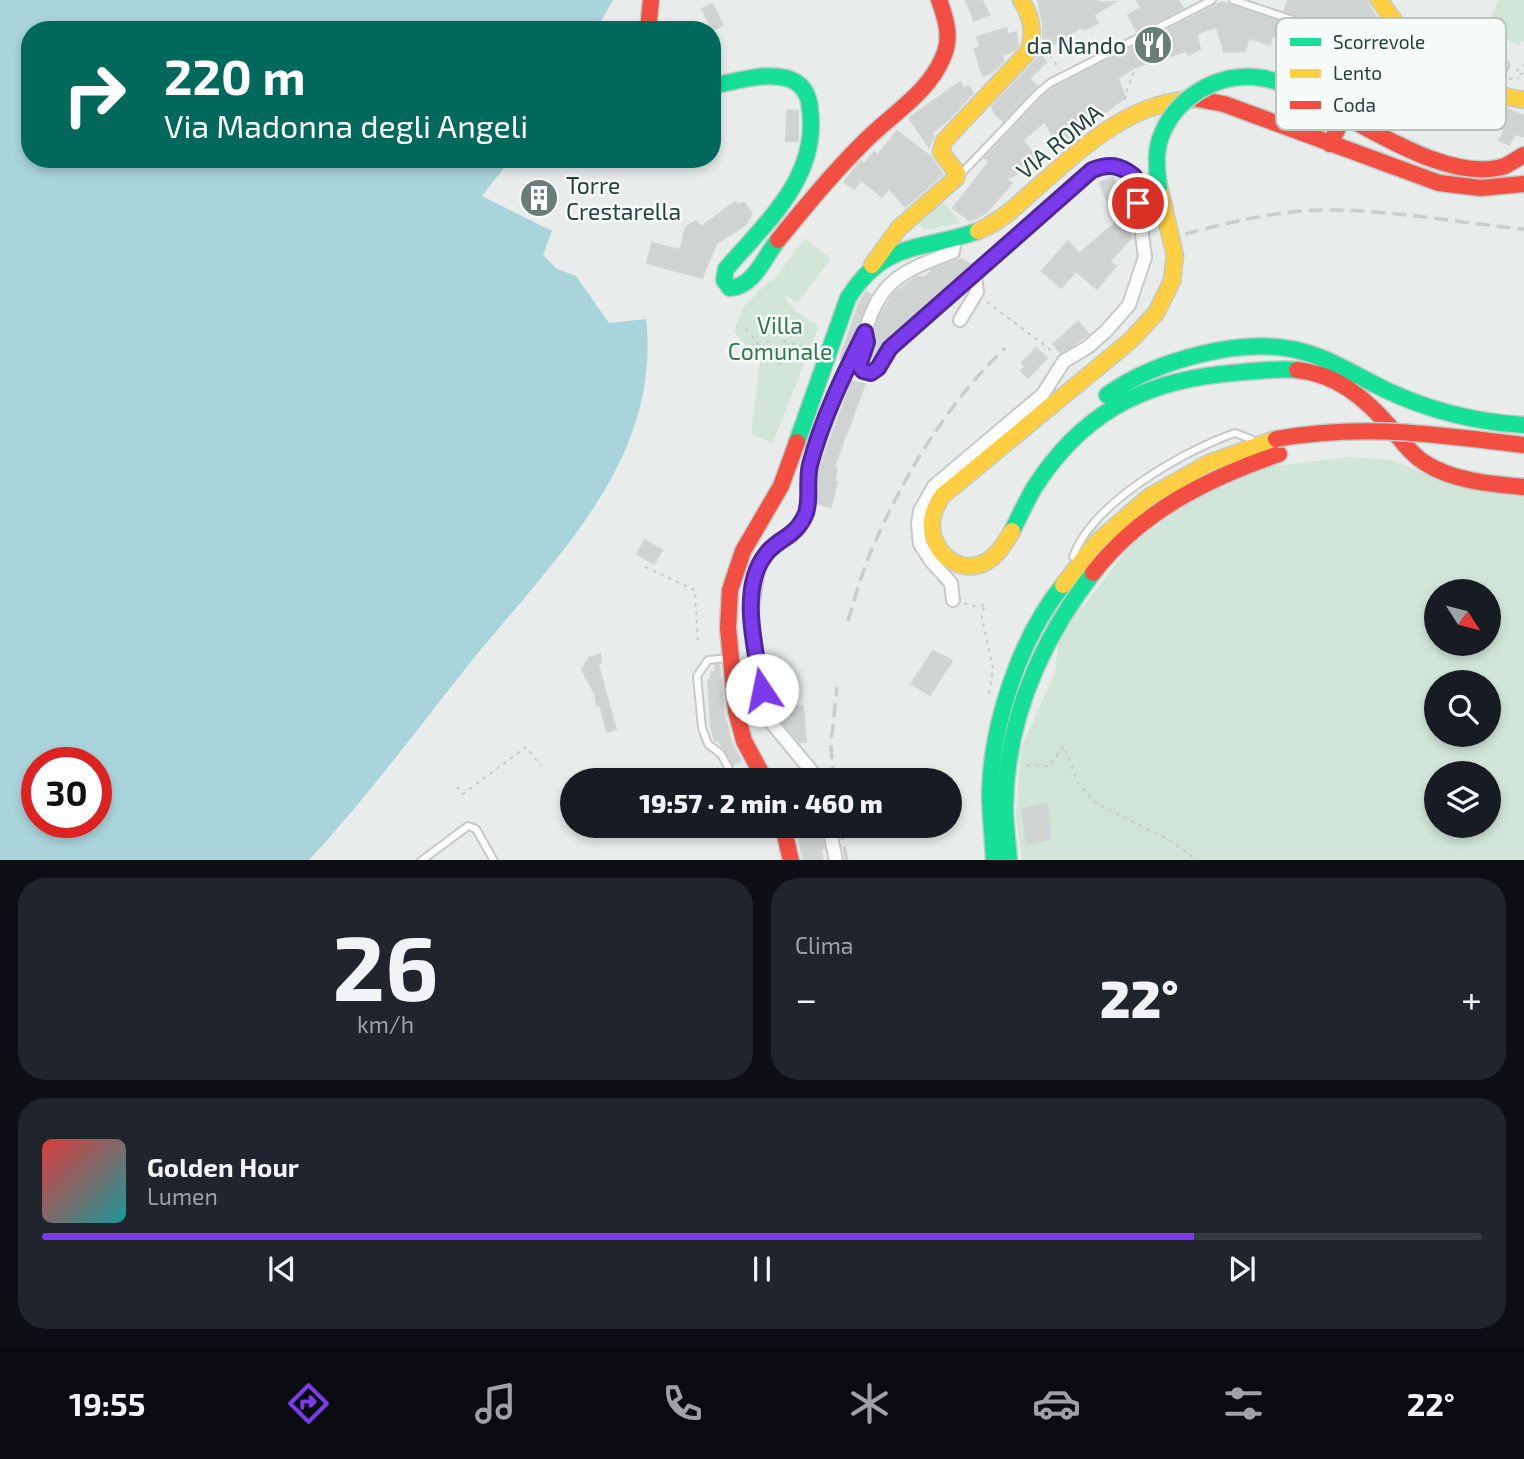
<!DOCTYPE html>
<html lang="it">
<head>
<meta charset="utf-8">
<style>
	:root { --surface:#171b24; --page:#20242c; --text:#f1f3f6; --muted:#9ea1a6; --line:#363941; --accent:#7c3aed }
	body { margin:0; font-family:"Exo 2",sans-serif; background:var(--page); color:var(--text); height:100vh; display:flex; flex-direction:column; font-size:26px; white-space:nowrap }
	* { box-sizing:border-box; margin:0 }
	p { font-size:23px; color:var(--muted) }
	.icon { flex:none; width:38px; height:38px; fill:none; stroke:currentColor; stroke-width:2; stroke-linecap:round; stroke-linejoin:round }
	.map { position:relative; height:860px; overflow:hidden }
	.side { display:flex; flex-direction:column; gap:18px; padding:18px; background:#0d0f14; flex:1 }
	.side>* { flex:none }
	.hud { position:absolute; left:21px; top:21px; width:700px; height:147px; border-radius:28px; box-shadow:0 4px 10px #0003; background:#00695c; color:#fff; overflow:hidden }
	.needle { width:46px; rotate:126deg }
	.controls { position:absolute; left:1424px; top:579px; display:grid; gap:14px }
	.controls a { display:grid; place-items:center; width:77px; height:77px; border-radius:50%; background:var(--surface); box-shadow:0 4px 10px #0003; font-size:35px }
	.speed { position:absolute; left:21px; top:747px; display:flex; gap:14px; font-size:35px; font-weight:700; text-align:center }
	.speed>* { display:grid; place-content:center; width:91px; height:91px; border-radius:50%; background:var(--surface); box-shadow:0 4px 10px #0003; line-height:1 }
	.speed .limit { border:10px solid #d22; background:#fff; color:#111 }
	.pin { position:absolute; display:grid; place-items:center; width:60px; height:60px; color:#fff; margin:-30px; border:4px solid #fff; border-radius:50%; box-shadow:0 2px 7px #0007 }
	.me { position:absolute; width:77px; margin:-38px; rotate:349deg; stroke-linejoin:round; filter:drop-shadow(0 0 5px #0008) }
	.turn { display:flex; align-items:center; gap:24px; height:147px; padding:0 28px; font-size:32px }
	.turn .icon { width:91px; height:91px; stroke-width:2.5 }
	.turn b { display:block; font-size:49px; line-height:60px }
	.big { font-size:52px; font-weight:800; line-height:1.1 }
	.side .widget { flex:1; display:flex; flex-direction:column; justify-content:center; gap:10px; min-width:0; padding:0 24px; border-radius:28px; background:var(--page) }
	.side .dial { align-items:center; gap:0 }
	.dial b { font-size:91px; line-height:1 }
	.song { display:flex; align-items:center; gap:21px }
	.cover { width:84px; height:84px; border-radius:10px; background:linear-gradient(135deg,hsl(0 70% 55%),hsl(180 70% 35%)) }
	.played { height:7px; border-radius:4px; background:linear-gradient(90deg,var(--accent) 80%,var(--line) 80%) }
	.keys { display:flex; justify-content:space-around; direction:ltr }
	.heat { display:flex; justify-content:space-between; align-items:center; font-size:38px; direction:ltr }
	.side .tiles { flex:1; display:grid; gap:18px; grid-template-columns:1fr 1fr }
	.widget:last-child { grid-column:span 2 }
	.trip { position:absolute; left:560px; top:768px; width:402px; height:70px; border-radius:35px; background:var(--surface); box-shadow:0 4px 10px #0003; font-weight:800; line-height:70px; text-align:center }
	.tabs { display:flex; height:112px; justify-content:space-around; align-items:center; background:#090b0e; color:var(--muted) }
	.tabs .icon { width:49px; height:49px }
	.tabs .on { color:var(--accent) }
	.tabs b { font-size:32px; color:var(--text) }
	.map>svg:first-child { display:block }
	.green { fill:#d1e6d8; fill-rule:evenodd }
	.water { fill:#a9d4db; fill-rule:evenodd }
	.building { fill:#cfd4d2; stroke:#d1d6d4; stroke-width:2 }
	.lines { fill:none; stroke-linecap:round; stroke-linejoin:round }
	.lane-casing { stroke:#c5cac8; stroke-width:10 }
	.street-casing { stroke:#c5cac8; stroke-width:16 }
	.fast-casing { stroke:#c3cbc8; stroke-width:19 }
	.slow-casing { stroke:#c3cbc8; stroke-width:19 }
	.jam-casing { stroke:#c3cbc8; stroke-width:19 }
	.path { stroke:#c3ccca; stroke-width:2; stroke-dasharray:3.5 5; stroke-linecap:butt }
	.lane { stroke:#fcfcfc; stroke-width:6 }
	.street { stroke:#fcfcfc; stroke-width:12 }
	.fast { stroke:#16e098; stroke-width:16 }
	.slow { stroke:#ffcf43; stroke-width:16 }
	.jam { stroke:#f24e42; stroke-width:16 }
	.rail { stroke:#c9cdcc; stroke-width:3.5; stroke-dasharray:14 7; stroke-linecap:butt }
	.fast-bridge-casing { stroke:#c3ccc9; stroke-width:19; stroke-linecap:butt }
	.jam-bridge-casing { stroke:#c3ccc9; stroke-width:19; stroke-linecap:butt }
	.fast-bridge { stroke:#16e098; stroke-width:16 }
	.jam-bridge { stroke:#f24e42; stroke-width:16 }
	.route-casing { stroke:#51269a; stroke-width:18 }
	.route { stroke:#7c3aed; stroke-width:12 }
	.labels { text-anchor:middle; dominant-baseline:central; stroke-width:5; stroke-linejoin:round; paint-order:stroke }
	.poi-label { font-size:23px; fill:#24423a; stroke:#f7fbf9; text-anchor:end }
	.street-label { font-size:23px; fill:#24423a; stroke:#f7fbf9 }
	.park-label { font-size:23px; fill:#2d7a4b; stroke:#f7fbf9 }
	.key { fill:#f7fbf9; stroke:#b8c4c0; stroke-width:2 }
	.key-label { font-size:19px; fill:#24423a }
</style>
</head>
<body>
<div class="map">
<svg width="1524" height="861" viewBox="0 0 1524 861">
	<rect width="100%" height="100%" fill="#e8edeb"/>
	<path class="green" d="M1498,0H1524V41L1518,45L1486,31Z
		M941,199L961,223L924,230L920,226V219Z
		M805,238L831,259L797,303L783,294L795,311L819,326L773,443L751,435L760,362L734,332L743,307L770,280L772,282Z
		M1349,457L1392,460L1421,472L1524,492V860H1022L1016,818L1021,748L1054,675L1060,636L1130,546L1188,502L1267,467ZM1437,592H1489V644H1437ZM1437,682H1489V735H1437ZM1437,774H1489V826H1437Z"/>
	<path class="water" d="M0,0H613L596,30H30V159H511L482,196L552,231L543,255L557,269L576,276L609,323L646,319C662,461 552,561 470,663C417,729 367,798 309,860H0ZM37,763H96V822H37Z"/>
	<path class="building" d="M966,0H982L989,15L974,21Z
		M1038,0H1097L1098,2H1115L1094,15L1098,23L1084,30L1082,27L1045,49L1044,47L1052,38L1043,41V25Z
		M1137,0H1177L1183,8L1137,32L1128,15L1141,8Z
		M1288,0H1368L1370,7L1392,40L1388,46L1284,11Z
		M1222,2L1381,55L1524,116V137L1515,134L1509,145L1499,140L1505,130L1459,111L1456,117L1434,109L1431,119L1408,110L1412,102L1382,92L1378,99L1366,95L1369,85L1364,82L1366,74L1347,67L1344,74L1335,69L1336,65L1317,58L1319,52L1272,36L1270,45L1249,38L1245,51L1224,52L1217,27L1203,31L1197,35L1200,49L1188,55L1186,51L1136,67L1118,78L1125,98L1058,148L1045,121L1023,140L1041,163L1006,179L1012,183L986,213L970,221L953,208L989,162L985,158L1042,97L1055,87Z
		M712,4L723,25L713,30L702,9Z
		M1006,28L1008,35L1016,32L1018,46L1014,51L1002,55L1004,61L993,72L983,76L974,49L980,47L977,37Z
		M1040,53L1046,62L1029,79L1037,86L1003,121L995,114L992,106L1036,60Z
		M960,82L964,89L968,86L973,93L946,122L932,133L934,136L929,147L909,118Z
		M787,110L798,111V141H786Z
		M897,131L931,157L943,174L905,207L889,188L882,197L861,180L854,189L844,182L861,161L864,164L874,152L878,155Z
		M1113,177L1124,201L1110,207L1099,183Z
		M552,183L554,210L525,212L524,185Z
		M735,202L737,205L744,203L752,213L745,225L716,244L702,278L647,263L652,243L680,250L686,227L696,221L701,227Z
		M1120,219L1132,237L1110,261L1116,266L1097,289L1076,271L1061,288L1042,271L1068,241L1079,254Z
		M961,259L972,264L884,341L874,358L871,356L875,331L880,315L894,293L916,277H925L933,269Z
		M866,292L871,295L858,326L857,337L851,341L843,359L840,358L859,303Z
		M1078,322L1089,334L1061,353L1053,344Z
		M1036,348L1047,358L1028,378L1021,371L1025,366L1022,363Z
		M852,381L865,384L834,467L837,468L834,482H837L831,507L817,504L820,485H817V475Z
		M645,540L662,550L654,564L637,554Z
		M933,651L952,661L930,695L911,684Z
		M600,654L601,662L598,665L616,729L607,732L600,705L597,706L595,694L582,670L589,658Z
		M715,665H719L724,714L732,744L741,761L733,765L718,740L715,741L711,728L708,680L711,679V672H715Z
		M782,706H803L806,742H799L778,717L776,708Z
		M1047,803L1051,838L1027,845L1022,809Z
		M796,826H820L825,848L821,849L823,860H803Z"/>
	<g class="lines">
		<defs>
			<path id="lane" d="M1233,0L1410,59
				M1436,64L1451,39L1505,65L1495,89
				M960,175L1038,93L1050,83L1212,0
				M1073,557C1092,503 1183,451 1235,433L1251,439
				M729,658L708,660L697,676L702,728L708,744L721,754L735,780
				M421,861L468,826L476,829L494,861"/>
			<path id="street" d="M960,320L977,292L975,274
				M953,600L951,583L931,561L920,544L918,524L920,511L934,486L1043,394L1064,361L1088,347L1106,331L1129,305L1145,257L1134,176C1114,160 1097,166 1078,181L890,348L878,368L871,373L863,371L859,366C861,359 864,352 865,345C867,339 865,334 866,329C881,277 907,270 953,252L955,237
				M819,780L770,721L755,653L751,616L759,563L769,551L791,536L806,512L809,468L836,394L859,345
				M829,826L836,861"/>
			<path id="fast" d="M712,86C735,82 763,72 786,78C802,82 809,94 810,109C819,178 766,222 726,269L724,280L730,288C754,287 764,257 778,240
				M1107,395C1156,360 1245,335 1304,352C1333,360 1359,377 1386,390C1430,411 1476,422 1524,425
				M797,442L848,298C885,240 921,251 978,231
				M1012,531C1019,517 1026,502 1034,488C1080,416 1139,383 1222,374C1247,372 1272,368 1297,370
				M994,861C993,838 990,814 990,791C992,723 1020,638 1063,585
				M1009,861C1008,843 1005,825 1005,807C1006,719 1041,641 1093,573"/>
			<path id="slow" d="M1379,0L1398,26L1410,51L1419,60L1508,97L1524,100
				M978,231C999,222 1017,206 1034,190C1082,148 1130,100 1198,99
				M872,265L899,228L956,178L957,173L941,152L944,141L1028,52C1035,33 1032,17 1021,0
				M1012,531C1007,540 1001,550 993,557C965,581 929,554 932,521C933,511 937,504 942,496L1131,340L1156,313L1172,281L1175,256L1159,187
				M1063,585L1097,542L1149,497L1209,463L1276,439"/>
			<path id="jam" d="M648,30L651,0
				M1198,99L1224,104L1439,183L1481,188L1524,184
				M1330,144L1344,116C1386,138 1456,182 1505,166C1511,163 1518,158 1524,155
				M778,240C805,207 832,174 863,143C889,116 929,93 943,57C952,38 946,19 939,0
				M1297,370C1337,374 1366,399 1391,428C1401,440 1411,454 1425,463C1453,481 1491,484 1524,487
				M1093,573C1140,512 1208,478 1279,454
				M765,780L744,741L736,711L728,628L730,590L743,551L781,486L797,442
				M783,826L791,861"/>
		</defs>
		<use href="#lane" class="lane-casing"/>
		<use href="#street" class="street-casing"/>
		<use href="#fast" class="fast-casing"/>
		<use href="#slow" class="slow-casing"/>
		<use href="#jam" class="jam-casing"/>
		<path class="path" d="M1045,48L1058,67
			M1516,71L1524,65
			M1520,74L1524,73
			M1509,79L1519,78
			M1125,100L1126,93L1136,66L1130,54
			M987,302L1055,353
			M746,329L756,341L762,354L768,341L779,364L783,358L784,341L813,350
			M645,567L695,590L698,644
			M964,603L975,606L986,605L981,613L993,669L989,694
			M1027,765L1049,766L1064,746L1078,783L1096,803L1171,841L1198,861
			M457,787L463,794L526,747L541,766"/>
		<use href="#lane" class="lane"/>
		<use href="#street" class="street"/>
		<use href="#fast" class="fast"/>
		<use href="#slow" class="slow"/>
		<use href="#jam" class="jam"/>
		<path class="rail" d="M1185,234C1231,222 1279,210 1327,210C1393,210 1458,223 1524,229
			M848,621C855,597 862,572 872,549C904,475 946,405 1005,348
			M833,780L831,745L837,687
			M840,826L847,861"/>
		<defs>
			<path id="fast-bridge" d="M1159,187C1157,171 1155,154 1160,139C1174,98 1218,71 1262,78C1292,83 1318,102 1344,116"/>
			<path id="jam-bridge" d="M1276,439C1365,423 1436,435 1524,445"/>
		</defs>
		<use href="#fast-bridge" class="fast-bridge-casing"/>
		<use href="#jam-bridge" class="jam-bridge-casing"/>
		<use href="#fast-bridge" class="fast-bridge"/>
		<use href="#jam-bridge" class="jam-bridge"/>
	</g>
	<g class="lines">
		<defs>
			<path id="route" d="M762,690C756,650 738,589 766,554C779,537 796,538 806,513C811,498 806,481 810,465C822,419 844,374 865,332L867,342L859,366L863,371L871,373L878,368L890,348L1092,170C1109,163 1120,165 1134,176L1138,203"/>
		</defs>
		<use href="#route" class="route-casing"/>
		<use href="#route" class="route"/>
	</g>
	<defs>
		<symbol id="restaurant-disc" viewBox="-11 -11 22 22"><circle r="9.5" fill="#697e78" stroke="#f7fbf9"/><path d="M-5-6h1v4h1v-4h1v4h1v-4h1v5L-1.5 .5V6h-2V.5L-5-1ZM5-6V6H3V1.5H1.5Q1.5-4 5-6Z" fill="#fff"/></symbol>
		<symbol id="building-disc" viewBox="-11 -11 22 22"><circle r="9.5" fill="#697e78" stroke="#f7fbf9"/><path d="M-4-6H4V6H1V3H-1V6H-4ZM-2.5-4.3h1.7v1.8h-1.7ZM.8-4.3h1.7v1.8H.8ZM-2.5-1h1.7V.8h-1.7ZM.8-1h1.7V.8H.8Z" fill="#fff"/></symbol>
	</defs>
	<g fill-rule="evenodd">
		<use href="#restaurant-disc" x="1131" y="23" width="44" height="44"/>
		<use href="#building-disc" x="517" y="176" width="44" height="44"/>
	</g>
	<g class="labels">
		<g class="poi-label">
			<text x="1126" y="45">da Nando</text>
			<text x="566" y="185" text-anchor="start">Torre<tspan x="566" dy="26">Crestarella</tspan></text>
		</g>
		<g class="street-label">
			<text transform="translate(1059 141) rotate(-39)">VIA ROMA</text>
		</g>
		<g class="park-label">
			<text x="780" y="325">Villa<tspan x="780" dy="26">Comunale</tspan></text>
		</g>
	</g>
	<rect x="1276" y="18" width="230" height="112" rx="10" class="key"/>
	<rect x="1290" y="38" width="31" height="8" fill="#16e098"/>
	<rect x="1290" y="69" width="31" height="9" fill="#ffcf43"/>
	<rect x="1290" y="101" width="31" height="8" fill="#f24e42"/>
	<g class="key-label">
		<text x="1333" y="49">Scorrevole</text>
		<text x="1333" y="80">Lento</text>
		<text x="1333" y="112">Coda</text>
	</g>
</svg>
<div class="controls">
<a><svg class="needle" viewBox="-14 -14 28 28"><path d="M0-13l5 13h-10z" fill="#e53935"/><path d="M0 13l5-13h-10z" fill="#9ea1a6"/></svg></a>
<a><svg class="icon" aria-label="search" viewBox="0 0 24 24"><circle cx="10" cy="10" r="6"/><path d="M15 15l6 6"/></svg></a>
<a><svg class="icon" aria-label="layers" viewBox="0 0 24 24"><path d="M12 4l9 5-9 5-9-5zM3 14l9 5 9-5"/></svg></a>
</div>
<div class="speed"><div class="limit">30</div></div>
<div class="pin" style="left:1138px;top:203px;background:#d93025"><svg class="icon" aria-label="arrive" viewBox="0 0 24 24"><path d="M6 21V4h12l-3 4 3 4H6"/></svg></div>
<svg class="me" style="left:762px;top:690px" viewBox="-20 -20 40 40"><circle r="19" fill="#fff"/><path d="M0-13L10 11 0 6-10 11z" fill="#7c3aed"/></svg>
<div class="trip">19:57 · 2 min · 460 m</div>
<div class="hud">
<div class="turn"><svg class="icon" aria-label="right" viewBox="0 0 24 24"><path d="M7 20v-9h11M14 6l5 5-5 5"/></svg><div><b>220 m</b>Via Madonna degli Angeli</div></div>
</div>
</div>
<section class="side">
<div class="tiles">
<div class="widget dial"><b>26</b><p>km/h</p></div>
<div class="widget"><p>Clima</p>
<div class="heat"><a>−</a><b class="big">22°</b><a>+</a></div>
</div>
<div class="widget">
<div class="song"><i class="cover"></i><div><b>Golden Hour</b><p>Lumen</p></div></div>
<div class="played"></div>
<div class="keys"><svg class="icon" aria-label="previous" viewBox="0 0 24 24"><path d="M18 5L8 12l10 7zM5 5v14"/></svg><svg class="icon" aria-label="pause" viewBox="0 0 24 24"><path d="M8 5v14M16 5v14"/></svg><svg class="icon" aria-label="next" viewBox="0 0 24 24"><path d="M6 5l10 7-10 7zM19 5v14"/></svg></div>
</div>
</div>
</section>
<nav class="tabs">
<b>19:55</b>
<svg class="icon on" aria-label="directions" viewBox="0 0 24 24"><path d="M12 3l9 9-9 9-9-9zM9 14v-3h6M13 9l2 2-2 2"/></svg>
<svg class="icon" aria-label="music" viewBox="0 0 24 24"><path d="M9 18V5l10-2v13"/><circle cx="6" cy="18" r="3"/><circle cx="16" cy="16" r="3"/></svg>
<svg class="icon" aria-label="phone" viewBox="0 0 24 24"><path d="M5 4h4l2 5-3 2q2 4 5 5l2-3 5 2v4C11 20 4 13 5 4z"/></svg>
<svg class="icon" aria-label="climate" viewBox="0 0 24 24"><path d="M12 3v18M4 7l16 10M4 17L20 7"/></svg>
<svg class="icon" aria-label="car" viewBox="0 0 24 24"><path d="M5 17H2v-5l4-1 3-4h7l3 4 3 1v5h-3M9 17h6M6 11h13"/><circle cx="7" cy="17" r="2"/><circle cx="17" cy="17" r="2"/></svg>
<svg class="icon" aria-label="filters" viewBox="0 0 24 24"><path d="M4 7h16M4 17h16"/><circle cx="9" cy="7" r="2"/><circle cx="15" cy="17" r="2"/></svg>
<b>22°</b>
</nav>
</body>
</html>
